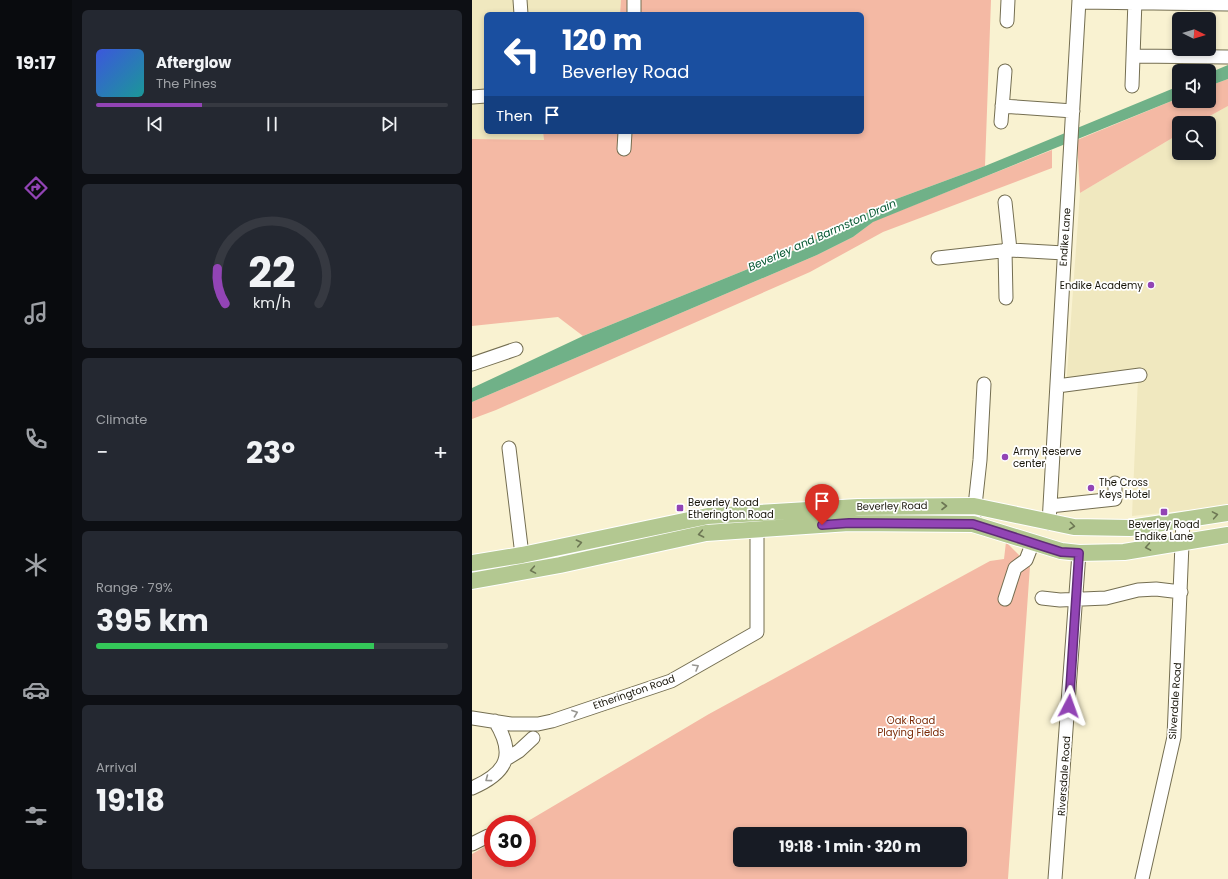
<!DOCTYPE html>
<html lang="en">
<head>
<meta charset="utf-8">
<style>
	:root { --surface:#171b24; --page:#242831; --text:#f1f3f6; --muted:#9ea1a6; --line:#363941; --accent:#9244b5 }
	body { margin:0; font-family:Poppins,sans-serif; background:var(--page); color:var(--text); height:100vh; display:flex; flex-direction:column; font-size:15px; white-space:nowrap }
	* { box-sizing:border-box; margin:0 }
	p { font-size:13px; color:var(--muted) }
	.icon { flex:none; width:22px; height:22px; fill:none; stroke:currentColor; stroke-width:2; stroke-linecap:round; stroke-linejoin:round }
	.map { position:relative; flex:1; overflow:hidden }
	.side { display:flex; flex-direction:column; gap:10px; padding:10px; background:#0d0f14; width:400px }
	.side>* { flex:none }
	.guide { position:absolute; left:12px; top:12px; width:380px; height:122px; border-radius:6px; box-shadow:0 2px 6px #0003; background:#1a4fa0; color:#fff; overflow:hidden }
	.needle { width:26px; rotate:95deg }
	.controls { position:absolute; left:700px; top:12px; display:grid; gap:8px }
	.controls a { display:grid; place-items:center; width:44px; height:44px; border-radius:6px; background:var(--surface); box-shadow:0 2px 6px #0003; font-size:20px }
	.speed { position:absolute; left:12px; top:815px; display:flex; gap:8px; font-size:20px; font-weight:700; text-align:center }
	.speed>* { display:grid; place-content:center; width:52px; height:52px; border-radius:50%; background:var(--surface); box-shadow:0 2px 6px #0003; line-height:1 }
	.speed .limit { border:6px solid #d22; background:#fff; color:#111 }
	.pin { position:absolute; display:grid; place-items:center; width:34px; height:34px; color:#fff; margin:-41px -17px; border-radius:50% 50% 50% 0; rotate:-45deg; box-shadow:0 0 4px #0007 }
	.pin .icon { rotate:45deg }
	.me { position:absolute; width:44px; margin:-22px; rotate:4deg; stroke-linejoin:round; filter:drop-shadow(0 0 3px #0008) }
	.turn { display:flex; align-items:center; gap:14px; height:84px; padding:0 12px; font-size:18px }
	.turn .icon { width:52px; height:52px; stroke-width:2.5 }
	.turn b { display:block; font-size:28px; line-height:34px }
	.then { display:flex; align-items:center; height:38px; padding:0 12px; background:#0003; gap:8px; font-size:15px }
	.big { font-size:30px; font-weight:700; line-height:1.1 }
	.side .tile { flex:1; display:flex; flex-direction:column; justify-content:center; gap:6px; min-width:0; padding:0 14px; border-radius:6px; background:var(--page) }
	.side .dial { align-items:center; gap:0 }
	.dial svg { height:104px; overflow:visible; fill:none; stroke:var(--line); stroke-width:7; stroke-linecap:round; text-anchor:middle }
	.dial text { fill:var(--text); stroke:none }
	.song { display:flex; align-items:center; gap:12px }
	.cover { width:48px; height:48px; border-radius:6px; background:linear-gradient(135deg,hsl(230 70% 55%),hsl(180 70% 35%)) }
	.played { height:4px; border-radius:2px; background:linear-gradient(90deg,var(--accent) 30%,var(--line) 30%) }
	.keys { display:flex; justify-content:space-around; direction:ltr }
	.heat { display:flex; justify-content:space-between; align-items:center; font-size:22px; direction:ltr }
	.charge { height:6px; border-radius:3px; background:linear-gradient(90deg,#34c759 79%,var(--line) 0) }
	.trip { position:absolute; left:261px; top:827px; width:234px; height:40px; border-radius:6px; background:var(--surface); box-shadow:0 2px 6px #0003; font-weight:700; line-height:40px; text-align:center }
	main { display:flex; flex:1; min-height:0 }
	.dock { display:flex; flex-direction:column; width:72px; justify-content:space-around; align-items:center; background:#090b0e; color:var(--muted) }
	.dock .icon { width:28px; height:28px }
	.dock .current { color:var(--accent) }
	.dock b { font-size:18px; color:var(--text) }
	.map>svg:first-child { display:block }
	.built { fill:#f0e8bf }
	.green { fill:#f4b9a4; fill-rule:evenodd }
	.water { fill:#70b188 }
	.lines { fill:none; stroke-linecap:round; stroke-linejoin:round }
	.minor-casing { stroke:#746e51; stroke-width:15 }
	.major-casing { stroke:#fff; stroke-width:18 }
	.minor { stroke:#fff; stroke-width:13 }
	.major { stroke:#b3c891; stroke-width:16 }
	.oneway { stroke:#6d7754 }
	.oneway2 { stroke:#979691 }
	.route-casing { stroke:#5f2c76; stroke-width:10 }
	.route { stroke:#9244b5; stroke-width:7 }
	.poi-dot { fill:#9244b5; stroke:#fff; stroke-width:1.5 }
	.labels { text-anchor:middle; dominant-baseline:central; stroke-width:3.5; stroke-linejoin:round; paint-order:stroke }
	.street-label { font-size:10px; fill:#18150a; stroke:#fff }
	.poi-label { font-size:10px; fill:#18150a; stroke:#fff; text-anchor:start }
	.park-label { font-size:10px; fill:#7a2a06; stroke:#fff }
	.water-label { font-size:11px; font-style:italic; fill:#02552f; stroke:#fff }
</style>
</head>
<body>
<main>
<nav class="dock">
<b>19:17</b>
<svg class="icon current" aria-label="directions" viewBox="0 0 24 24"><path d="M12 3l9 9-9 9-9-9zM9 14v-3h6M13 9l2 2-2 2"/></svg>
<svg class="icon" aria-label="music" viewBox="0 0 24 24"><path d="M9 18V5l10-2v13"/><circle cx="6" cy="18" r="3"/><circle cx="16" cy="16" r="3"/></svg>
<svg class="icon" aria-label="phone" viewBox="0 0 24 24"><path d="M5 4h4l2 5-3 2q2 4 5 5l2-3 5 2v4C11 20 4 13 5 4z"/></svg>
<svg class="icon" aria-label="climate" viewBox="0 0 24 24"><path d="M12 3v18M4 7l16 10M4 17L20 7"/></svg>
<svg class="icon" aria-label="car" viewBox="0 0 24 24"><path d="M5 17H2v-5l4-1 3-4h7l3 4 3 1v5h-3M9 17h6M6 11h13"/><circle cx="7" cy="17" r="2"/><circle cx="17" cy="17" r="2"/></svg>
<svg class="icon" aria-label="filters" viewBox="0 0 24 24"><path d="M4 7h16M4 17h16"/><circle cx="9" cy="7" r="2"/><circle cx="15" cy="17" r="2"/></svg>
</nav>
<section class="side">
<div class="tile">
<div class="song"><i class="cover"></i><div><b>Afterglow</b><p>The Pines</p></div></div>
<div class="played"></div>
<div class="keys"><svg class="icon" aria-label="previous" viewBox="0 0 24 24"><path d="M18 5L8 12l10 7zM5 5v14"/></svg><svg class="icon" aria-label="pause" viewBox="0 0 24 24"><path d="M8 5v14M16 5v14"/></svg><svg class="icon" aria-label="next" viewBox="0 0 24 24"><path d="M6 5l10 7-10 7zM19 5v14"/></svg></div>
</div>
<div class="tile dial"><svg viewBox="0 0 100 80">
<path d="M14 69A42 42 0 1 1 86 69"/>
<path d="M14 69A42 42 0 0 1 8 42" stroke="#9244b5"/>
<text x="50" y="56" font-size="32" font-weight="700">22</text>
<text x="50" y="72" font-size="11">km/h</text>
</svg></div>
<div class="tile"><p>Climate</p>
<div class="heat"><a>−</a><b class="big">23°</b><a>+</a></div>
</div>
<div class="tile"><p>Range · 79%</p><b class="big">395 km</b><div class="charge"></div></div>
<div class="tile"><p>Arrival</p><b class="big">19:18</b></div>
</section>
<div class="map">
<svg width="756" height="879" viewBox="0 0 756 879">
	<rect width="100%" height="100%" fill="#f9f2d1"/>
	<path class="built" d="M0,0H149L148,14H14V132H71L72,140L0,139Z
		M756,106V506L660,516L666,378L594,388L608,193L707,134V153H737V123H725Z"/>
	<path class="green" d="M149,0H519L513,166L416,202L325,249L111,336L86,317L0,326V139L72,140L71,132H390V14H148Z
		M756,79V106L725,123H707V134L608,193L605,140L707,98V101H737V86Z
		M580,150V168L411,232L338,272L24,410L0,419V402L345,255L381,237L402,221Z
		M534,542L558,566L536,879H0V854L21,842V858H55V824H51L237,714L518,561L532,559ZM268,834H488V860H268Z"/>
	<path class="water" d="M756,65V79L737,86V73Z
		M707,86V98L401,222L381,237L345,255L0,402V388L111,336L325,249L416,202L513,166Z"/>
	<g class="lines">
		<defs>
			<path id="minor" d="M48,0L49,14
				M607,2L756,4
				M162,14V0
				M535,21L536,0
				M661,56L756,57
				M660,86L663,0
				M0,97L14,96
				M530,106L601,111
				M529,122L533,71
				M152,149L153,132
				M533,202L538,250
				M533,250L534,298
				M466,258L538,250L592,253
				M0,364L44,349
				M585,386L668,375
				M37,448L50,555
				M578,506L643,499V483
				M577,523L607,0
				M501,524L508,460L512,384
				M570,598L588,600L634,598L666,590L684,589L709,592
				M533,599L543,568L554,560L561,542
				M0,718L39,724H66L80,721L199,681L285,632V530
				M34,759L47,751L61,738
				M0,788C35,773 44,755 23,721
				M0,844L16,836
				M583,879L607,553
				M670,879L702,737L711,520"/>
			<path id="major" d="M0,563L50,555L236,516L386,507L502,506L602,527L658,528L756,513
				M0,581L88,565L234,533L377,523L501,524L589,551L607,553L652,552L756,535"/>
		</defs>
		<use href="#minor" class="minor-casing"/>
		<use href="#major" class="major-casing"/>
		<use href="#minor" class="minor"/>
		<use href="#major" class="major"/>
	</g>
	<defs><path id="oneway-chevron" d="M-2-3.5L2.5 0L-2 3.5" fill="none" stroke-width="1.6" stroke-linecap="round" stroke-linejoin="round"/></defs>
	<g class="oneway">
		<use href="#oneway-chevron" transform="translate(472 506)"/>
		<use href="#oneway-chevron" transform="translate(743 515) rotate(-10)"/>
		<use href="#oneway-chevron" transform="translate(600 526) rotate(7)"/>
		<use href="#oneway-chevron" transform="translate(229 534) rotate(169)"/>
		<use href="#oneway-chevron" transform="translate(107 543) rotate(-12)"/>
		<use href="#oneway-chevron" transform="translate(676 547) rotate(170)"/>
		<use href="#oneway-chevron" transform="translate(61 570) rotate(170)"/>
	</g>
	<g class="oneway2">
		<use href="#oneway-chevron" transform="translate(224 667) rotate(-30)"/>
		<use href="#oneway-chevron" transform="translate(103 713) rotate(-20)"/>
		<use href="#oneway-chevron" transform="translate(16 779) rotate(143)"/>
	</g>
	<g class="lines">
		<defs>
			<path id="route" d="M350,525L377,523L501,524L589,552L607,553L597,706"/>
		</defs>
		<use href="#route" class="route-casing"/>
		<use href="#route" class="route"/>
	</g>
	<g class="poi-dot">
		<circle cx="679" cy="285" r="4"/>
		<circle cx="533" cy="457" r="4"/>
		<circle cx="619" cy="488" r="4"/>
		<rect x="204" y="504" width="8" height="8" rx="2"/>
		<rect x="688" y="508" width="8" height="8" rx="2"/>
	</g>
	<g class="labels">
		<g class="street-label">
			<text transform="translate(593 237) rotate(-86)">Endike Lane</text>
			<text transform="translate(420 506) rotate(-1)">Beverley Road</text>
			<text transform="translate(162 692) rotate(-19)">Etherington Road</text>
			<text transform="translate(703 701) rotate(-86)">Silverdale Road</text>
			<text transform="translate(592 776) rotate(-86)">Riversdale Road</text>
		</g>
		<g class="poi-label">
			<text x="671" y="285" text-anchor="end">Endike Academy</text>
			<text x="541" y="451">Army Reserve<tspan x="541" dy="12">center</tspan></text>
			<text x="627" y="482">The Cross<tspan x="627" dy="12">Keys Hotel</tspan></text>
			<text x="216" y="502">Beverley Road<tspan x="216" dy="12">Etherington Road</tspan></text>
			<text x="692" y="524" text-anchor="middle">Beverley Road<tspan x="692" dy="12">Endike Lane</tspan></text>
		</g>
		<g class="park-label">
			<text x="439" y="720">Oak Road<tspan x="439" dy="12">Playing Fields</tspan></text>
		</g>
		<g class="water-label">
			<text transform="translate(350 235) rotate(-24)">Beverley and Barmston Drain</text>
		</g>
	</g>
</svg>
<div class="controls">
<a><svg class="needle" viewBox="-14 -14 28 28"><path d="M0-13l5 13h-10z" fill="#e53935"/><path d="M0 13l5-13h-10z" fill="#9ea1a6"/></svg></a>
<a><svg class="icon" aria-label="sound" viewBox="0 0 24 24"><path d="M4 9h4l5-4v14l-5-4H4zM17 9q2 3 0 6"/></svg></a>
<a><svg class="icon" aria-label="search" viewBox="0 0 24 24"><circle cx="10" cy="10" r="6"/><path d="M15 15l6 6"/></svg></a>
</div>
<div class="speed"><div class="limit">30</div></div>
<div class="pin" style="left:350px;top:525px;background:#d93025"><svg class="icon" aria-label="arrive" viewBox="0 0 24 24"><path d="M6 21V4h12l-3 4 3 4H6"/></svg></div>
<svg class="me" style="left:597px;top:706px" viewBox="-20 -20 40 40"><path d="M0-17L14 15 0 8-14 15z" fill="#9244b5" stroke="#fff" stroke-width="4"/></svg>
<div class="trip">19:18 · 1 min · 320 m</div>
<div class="guide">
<div class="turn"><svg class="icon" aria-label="left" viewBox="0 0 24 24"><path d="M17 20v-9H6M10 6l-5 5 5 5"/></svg><div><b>120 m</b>Beverley Road</div></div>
<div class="then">Then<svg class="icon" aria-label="arrive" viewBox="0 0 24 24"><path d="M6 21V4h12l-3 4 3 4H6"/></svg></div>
</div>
</div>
</main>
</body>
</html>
